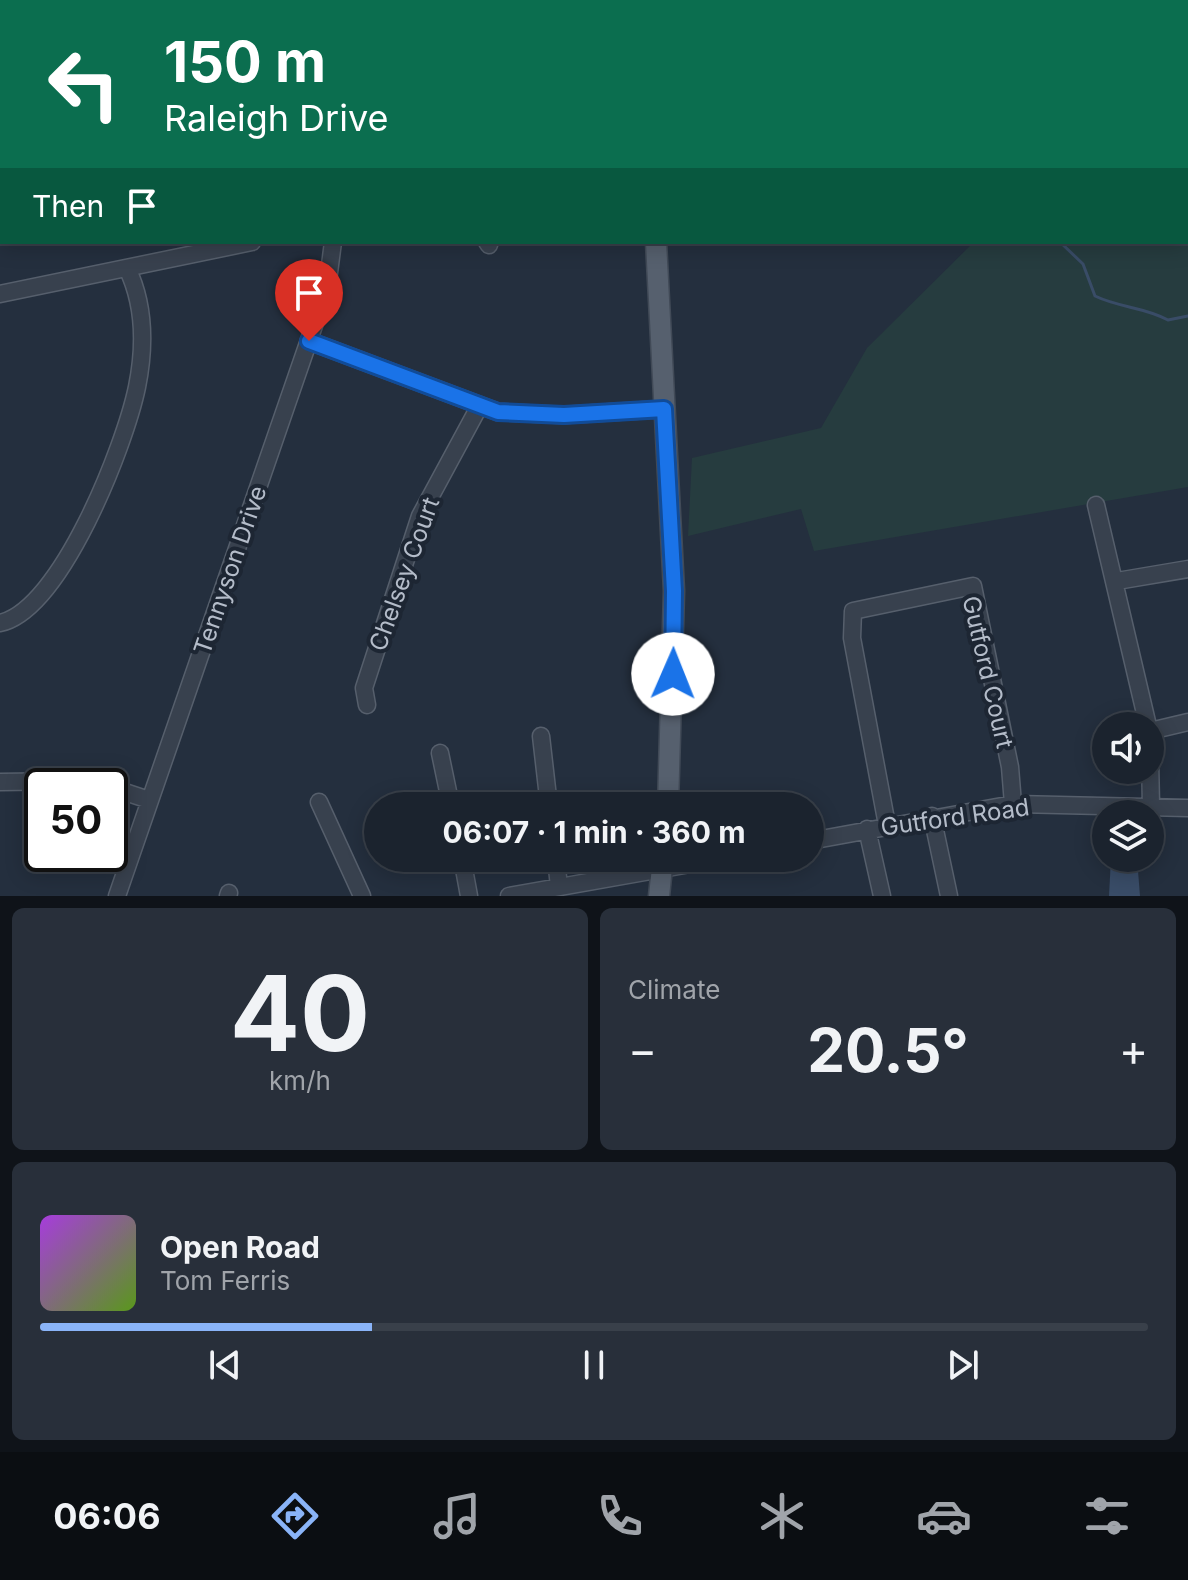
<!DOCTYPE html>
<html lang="en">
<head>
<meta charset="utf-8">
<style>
	:root { --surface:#1b232e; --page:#282f3a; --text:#f1f3f6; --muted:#a0a4aa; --line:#39404a; --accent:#8ab4f8 }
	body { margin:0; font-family:Inter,sans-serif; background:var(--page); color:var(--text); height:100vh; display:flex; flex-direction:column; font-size:30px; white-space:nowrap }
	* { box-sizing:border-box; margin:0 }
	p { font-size:26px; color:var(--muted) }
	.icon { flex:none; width:44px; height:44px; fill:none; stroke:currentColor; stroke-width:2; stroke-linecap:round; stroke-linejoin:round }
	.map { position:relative; height:896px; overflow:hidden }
	.side { display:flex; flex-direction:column; gap:12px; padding:12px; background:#0f1319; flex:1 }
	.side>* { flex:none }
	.top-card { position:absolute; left:0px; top:0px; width:1188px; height:244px; box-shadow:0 4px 20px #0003,0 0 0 2px var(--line); background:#0b6e4f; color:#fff; overflow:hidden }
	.controls { position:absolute; left:1092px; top:712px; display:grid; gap:16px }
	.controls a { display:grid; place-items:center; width:72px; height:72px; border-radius:50%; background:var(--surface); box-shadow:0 4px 20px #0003,0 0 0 2px var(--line); font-size:40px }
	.speed { position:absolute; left:24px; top:768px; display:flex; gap:16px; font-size:40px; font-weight:700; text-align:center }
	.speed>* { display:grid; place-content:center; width:104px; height:104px; border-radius:50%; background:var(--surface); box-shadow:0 4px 20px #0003,0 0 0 2px var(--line); line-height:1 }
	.speed .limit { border:4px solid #111; border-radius:12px; background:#fff; color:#111 }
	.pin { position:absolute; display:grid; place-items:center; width:68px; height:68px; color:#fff; margin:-82px -34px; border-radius:50% 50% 50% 0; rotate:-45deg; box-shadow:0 0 8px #0007 }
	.pin .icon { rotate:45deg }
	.me { position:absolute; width:88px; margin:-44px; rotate:1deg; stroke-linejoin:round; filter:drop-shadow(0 0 6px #0008) }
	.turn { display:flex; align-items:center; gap:28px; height:168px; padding:0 32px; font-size:36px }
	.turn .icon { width:104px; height:104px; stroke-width:2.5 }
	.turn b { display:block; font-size:56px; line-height:68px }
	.then { display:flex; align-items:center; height:76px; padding:0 32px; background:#0003; gap:16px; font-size:30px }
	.big { font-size:60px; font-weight:700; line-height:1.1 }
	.side .widget { flex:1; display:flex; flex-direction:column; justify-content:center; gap:12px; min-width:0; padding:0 28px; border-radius:12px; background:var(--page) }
	.side .dial { align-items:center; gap:0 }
	.dial b { font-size:104px; line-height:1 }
	.song { display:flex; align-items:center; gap:24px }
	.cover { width:96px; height:96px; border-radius:12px; background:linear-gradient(135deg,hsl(280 70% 55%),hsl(90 70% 35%)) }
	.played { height:8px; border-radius:4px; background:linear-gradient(90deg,var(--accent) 30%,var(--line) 30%) }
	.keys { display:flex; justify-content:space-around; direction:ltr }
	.heat { display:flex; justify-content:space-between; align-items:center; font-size:44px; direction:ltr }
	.side .tiles { flex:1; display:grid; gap:12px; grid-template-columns:1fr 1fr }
	.widget:last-child { grid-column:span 2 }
	.trip { position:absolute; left:364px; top:792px; width:460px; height:80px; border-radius:40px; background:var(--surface); box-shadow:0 4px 20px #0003,0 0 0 2px var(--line); font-weight:700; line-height:80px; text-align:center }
	.tabs { display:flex; height:128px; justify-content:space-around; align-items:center; background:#0b0e12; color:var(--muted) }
	.tabs .icon { width:56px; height:56px }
	.tabs .active { color:var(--accent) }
	.tabs b { font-size:36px; color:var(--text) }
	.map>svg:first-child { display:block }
	.green { fill:#263c3f }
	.water { fill:#394c67 }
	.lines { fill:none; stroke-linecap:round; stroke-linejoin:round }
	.stream { stroke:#394c67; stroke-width:3 }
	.minor-casing { stroke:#565f6c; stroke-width:19 }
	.major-casing { stroke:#414a57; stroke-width:23 }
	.minor { stroke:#38414e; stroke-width:16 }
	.major { stroke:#56606e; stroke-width:20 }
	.route-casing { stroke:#114b97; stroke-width:20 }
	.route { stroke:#1a73e8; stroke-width:14 }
	.labels { text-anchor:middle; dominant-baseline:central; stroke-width:8; stroke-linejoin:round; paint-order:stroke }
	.street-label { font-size:24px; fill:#b4bcc9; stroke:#1d2633 }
</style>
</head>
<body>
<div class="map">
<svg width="1188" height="896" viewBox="0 0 1188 896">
	<rect width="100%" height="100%" fill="#242f3e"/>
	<path class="green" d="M1188,156V487L814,551L801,509L688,536L692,458L821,428L867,348L974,242H1186Z"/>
	<path class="water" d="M1111,858H1137L1140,896H1109Z"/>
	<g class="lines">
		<path class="stream" d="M1060,242L1083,264L1095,296C1120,308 1145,307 1168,320L1188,316
			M917,244L923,242"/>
		<defs>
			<path id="minor" d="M121,0V2
				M201,0V2
				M822,0L823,2
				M457,2L458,0
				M687,2L692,0
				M718,2V0
				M994,2L995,0
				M1186,63L1188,62
				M0,120H2
				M487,242L489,245
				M0,294L252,242
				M309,341L498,412L564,415L664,409
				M1096,505L1148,726
				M1117,581L1188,569
				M0,623C61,610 125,445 137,387C145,347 145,305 127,268
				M367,705L364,688L420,516L480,405
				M1150,731L1188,722
				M541,736L549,806
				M440,753L451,806
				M1150,758L1151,806
				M0,782L71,781L108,786
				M110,787L149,800
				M319,802L362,896
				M932,816L949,896
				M887,825L852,638L853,611L973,586L1010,767L1013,804
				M867,829L882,896
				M810,841L1013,804L1188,808
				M462,858L469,896
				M556,858L559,887
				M117,896L327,288L333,242
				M228,896L229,893
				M509,896L724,858"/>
			<path id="major" d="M330,0L335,2
				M656,242L674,591L668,806
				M659,896L663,858"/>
		</defs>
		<use href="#minor" class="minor-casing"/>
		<use href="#major" class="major-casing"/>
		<use href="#minor" class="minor"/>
		<use href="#major" class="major"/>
	</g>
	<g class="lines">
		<defs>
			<path id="route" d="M309,341L498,412L564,415L664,409L674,591L673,674"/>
		</defs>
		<use href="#route" class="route-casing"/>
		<use href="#route" class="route"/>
	</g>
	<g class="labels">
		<g class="street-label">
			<text transform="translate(230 570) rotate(-71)">Tennyson Drive</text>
			<text transform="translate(404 574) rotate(-70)">Chelsey Court</text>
			<text transform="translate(988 672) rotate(77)">Gutford Court</text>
			<text transform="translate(955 817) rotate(-8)">Gutford Road</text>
		</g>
	</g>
</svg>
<div class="controls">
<a><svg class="icon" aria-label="sound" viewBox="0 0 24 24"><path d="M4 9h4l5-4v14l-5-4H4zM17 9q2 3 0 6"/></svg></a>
<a><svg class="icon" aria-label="layers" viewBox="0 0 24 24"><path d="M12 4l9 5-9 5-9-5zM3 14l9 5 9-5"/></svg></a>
</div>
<div class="speed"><div class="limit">50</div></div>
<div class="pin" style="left:309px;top:341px;background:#d93025"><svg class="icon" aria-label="arrive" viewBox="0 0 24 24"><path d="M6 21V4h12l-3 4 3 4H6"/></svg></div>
<svg class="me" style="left:673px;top:674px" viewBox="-20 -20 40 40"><circle r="19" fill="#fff"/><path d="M0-13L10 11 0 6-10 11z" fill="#1a73e8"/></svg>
<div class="trip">06:07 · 1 min · 360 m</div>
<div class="top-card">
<div class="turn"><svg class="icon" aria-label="left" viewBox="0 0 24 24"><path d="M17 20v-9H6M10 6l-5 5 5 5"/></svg><div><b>150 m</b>Raleigh Drive</div></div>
<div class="then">Then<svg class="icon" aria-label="arrive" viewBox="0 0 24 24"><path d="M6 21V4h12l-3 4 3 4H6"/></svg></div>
</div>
</div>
<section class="side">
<div class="tiles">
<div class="widget dial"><b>40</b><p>km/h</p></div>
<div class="widget"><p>Climate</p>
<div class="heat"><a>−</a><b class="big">20.5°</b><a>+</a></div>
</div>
<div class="widget">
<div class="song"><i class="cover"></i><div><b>Open Road</b><p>Tom Ferris</p></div></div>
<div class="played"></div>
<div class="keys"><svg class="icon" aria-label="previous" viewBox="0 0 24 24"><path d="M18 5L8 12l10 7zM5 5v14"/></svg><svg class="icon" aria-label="pause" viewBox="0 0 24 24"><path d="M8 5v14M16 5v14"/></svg><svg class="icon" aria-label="next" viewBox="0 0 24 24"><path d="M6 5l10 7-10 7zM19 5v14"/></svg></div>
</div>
</div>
</section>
<nav class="tabs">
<b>06:06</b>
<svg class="icon active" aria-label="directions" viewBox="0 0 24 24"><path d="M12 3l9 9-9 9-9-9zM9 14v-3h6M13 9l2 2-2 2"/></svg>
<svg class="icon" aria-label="music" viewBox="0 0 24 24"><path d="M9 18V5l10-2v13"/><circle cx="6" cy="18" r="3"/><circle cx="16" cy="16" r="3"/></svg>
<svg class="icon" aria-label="phone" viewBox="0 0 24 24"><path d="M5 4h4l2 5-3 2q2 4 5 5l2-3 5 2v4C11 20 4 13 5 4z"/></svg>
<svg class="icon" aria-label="climate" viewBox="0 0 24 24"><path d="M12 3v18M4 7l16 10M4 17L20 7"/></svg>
<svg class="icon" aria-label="car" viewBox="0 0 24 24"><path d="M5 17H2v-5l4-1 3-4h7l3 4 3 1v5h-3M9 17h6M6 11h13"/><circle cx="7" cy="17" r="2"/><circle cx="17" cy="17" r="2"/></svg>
<svg class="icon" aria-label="filters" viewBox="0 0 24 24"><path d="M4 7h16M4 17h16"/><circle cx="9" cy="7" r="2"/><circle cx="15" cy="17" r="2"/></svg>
</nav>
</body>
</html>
